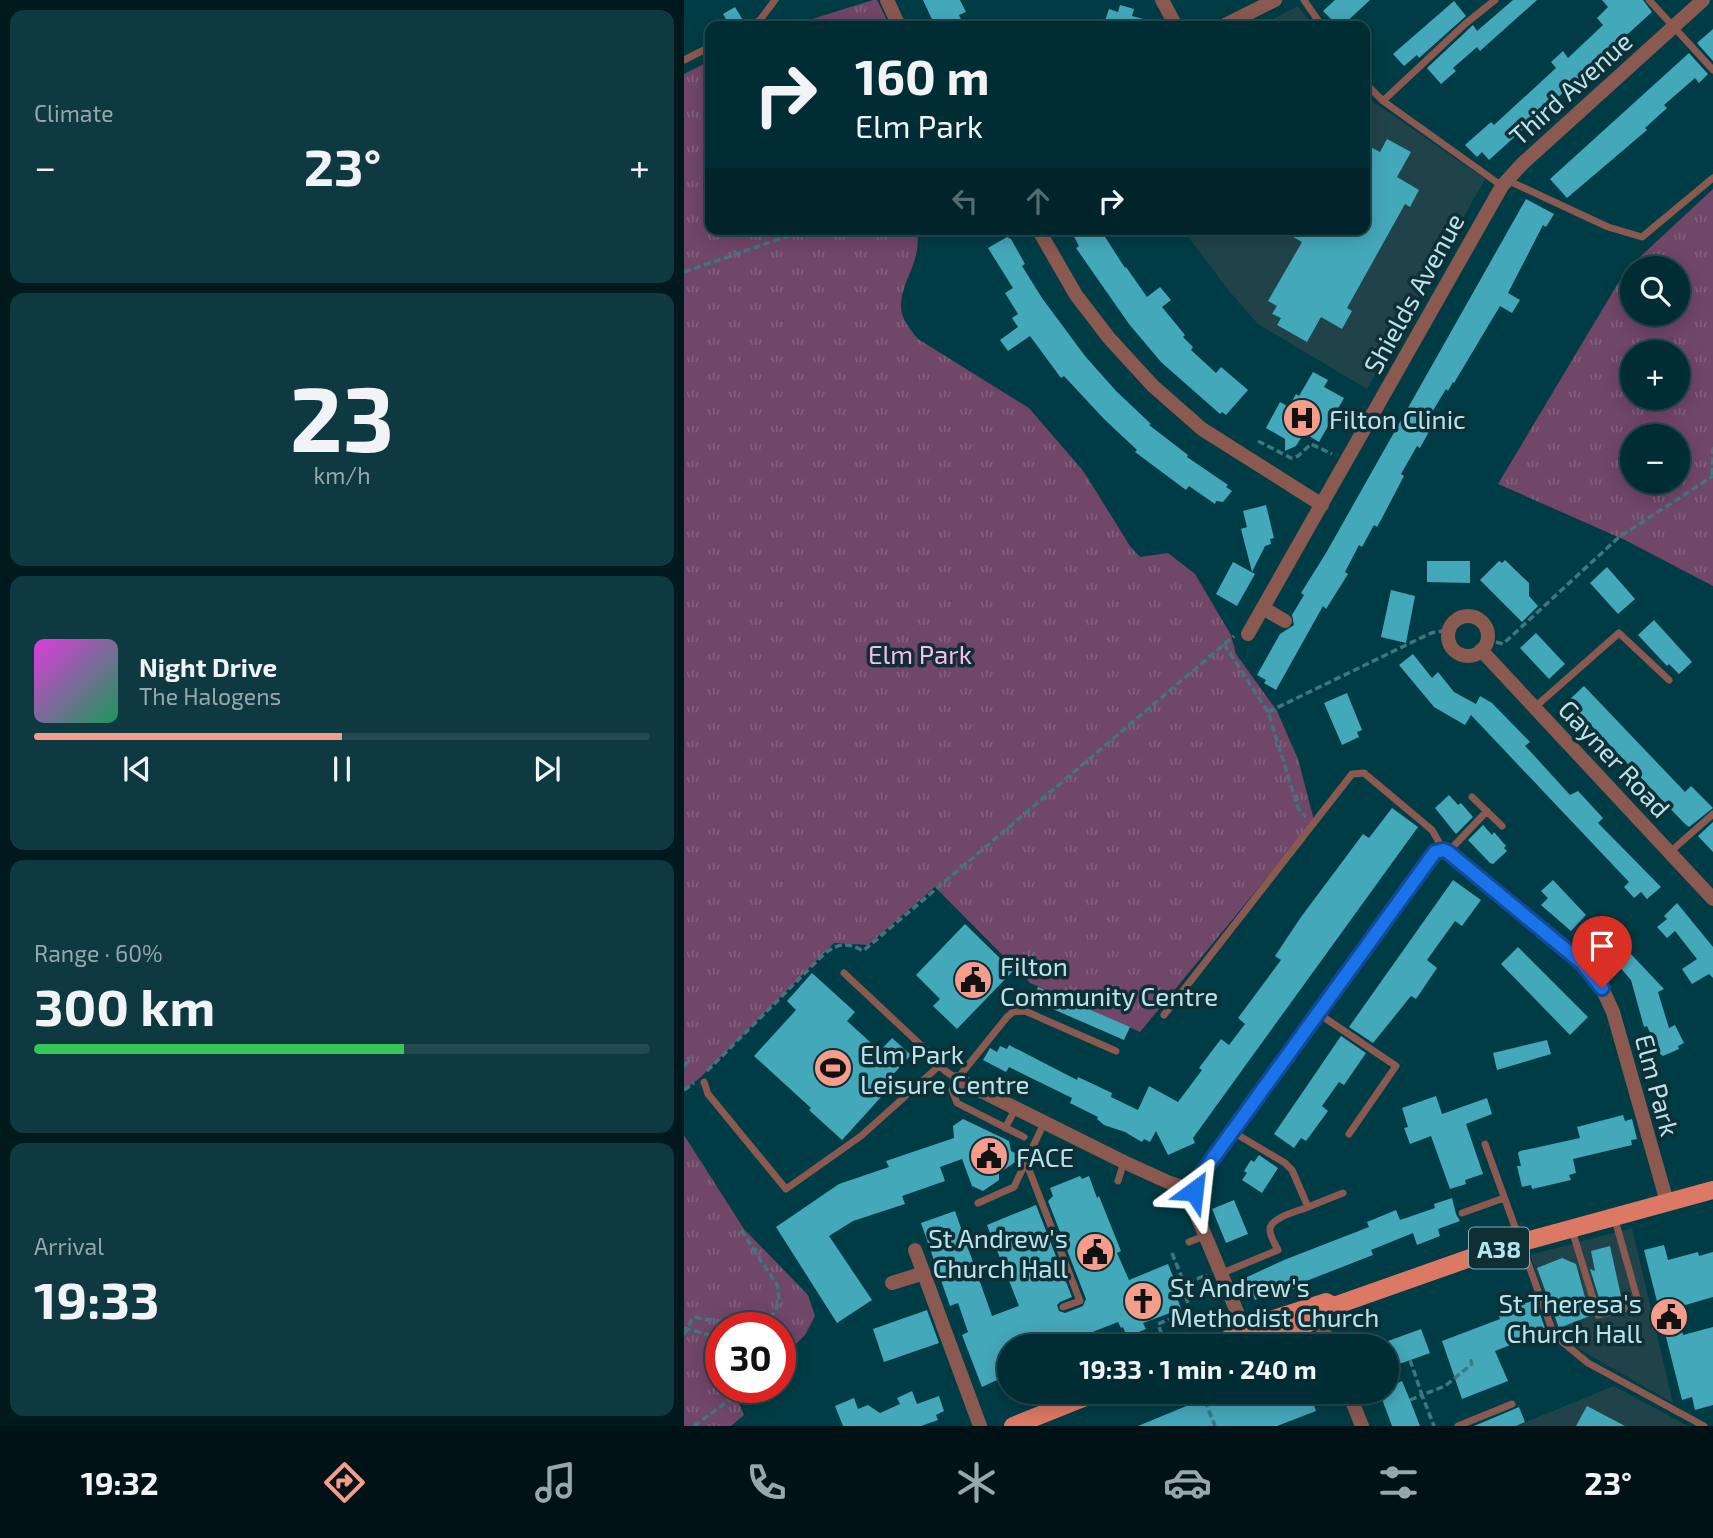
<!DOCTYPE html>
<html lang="en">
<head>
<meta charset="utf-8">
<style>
	:root { --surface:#002d34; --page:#0e3940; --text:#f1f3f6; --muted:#95a8ac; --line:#22494f; --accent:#f49d8b }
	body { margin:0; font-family:"Exo 2",sans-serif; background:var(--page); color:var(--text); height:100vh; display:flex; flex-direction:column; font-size:26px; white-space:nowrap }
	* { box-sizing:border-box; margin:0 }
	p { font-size:23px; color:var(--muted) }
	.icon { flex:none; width:38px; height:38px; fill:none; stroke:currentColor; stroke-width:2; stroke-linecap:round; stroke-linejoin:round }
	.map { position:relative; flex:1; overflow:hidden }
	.drawer { display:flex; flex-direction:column; gap:10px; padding:10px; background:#00191d; width:684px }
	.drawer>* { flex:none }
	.hud { position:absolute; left:21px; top:21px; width:665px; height:214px; border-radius:14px; box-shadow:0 4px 18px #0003,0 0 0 2px var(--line); background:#002d34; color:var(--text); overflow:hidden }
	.buttons { position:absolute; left:936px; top:256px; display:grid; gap:14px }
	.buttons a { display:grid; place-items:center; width:70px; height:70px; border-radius:50%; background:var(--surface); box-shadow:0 4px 18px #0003,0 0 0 2px var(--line); font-size:35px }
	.speed { position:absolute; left:21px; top:1312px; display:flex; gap:14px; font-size:35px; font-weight:700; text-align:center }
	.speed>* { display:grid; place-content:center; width:91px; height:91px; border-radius:50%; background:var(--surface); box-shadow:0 4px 18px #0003,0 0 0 2px var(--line); line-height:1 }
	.speed .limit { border:10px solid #d22; background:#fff; color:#111 }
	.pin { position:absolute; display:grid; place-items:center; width:60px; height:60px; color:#fff; margin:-72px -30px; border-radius:50% 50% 50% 0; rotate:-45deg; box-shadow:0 0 7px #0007 }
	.pin .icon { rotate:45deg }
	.me { position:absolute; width:77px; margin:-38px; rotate:30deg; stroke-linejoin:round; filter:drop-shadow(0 0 5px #0008) }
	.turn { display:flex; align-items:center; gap:24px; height:147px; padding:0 35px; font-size:32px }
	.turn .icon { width:91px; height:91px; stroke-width:2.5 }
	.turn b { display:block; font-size:49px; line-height:60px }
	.lanes { display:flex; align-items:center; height:66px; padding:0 35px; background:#0003; justify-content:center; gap:35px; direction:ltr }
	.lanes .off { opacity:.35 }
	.big { font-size:52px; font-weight:700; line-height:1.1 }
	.drawer .widget { flex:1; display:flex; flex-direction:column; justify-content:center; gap:10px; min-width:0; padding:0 24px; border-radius:14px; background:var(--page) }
	.drawer .dial { align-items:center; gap:0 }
	.dial b { font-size:91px; line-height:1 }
	.song { display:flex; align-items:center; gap:21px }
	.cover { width:84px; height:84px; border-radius:10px; background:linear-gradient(135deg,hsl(300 70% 55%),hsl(150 70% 35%)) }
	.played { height:7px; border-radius:4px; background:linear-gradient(90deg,var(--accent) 50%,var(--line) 50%) }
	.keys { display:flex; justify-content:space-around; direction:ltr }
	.heat { display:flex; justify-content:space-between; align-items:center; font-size:38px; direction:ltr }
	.charge { height:10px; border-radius:5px; background:linear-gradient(90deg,#34c759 60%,var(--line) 0) }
	.trip { position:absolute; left:313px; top:1334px; width:402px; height:70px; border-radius:35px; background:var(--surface); box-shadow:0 4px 18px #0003,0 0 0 2px var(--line); font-weight:700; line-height:70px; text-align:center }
	.tabs { display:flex; height:112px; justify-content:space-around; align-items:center; background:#001215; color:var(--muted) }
	.tabs .icon { width:49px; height:49px }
	.tabs .current { color:var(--accent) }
	.tabs b { font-size:32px; color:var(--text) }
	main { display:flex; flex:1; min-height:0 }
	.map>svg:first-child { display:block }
	.built { fill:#20434a }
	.park { fill:url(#park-tufts); fill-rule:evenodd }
	.building { fill:#44a8bb }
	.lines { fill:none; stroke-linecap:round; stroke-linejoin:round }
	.path { stroke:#407680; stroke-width:3.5; stroke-dasharray:7 3.5; stroke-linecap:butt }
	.service { stroke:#8a594f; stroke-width:7 }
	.minor { stroke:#8a594f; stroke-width:14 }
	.primary { stroke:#dc7965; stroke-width:18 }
	.route-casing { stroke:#114b97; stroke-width:18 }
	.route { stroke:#1a73e8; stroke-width:12 }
	.labels { text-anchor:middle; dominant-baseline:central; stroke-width:7; stroke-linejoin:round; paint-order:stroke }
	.shield { fill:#102f35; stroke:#86aeb6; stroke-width:2 }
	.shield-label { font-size:24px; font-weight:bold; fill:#b8e4ee }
	.street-label { font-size:26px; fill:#b8e4ee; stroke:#102f35 }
	.poi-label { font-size:26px; fill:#b8e4ee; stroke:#102f35; text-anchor:start }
	.park-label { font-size:26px; fill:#f9bcee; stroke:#102f35 }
</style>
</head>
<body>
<main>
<section class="drawer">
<div class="widget"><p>Climate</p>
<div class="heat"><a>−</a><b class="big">23°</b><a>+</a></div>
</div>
<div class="widget dial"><b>23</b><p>km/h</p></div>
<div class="widget">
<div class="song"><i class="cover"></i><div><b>Night Drive</b><p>The Halogens</p></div></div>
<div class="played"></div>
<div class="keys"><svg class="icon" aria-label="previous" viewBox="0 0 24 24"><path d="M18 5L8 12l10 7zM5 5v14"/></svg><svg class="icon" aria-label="pause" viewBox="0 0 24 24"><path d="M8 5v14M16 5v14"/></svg><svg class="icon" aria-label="next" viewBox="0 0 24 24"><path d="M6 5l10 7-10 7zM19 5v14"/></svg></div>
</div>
<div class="widget"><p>Range · 60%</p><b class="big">300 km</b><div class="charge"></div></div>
<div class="widget"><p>Arrival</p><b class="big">19:33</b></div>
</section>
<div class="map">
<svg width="1029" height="1426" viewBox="0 0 1029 1426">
	<defs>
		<pattern id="park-tufts" width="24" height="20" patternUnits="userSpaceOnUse" patternTransform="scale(1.75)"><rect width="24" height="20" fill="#704669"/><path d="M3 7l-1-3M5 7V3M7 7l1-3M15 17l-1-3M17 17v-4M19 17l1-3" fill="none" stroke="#82617f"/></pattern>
	</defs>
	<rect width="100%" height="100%" fill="#003c45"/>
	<path class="built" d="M614,6L628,26H576Z
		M681,96L801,179L683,389L574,324L546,292L498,229H681Z
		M948,1228L989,1403L895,1349L875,1333L846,1255Z
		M930,1386L1004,1426H832Z"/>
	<path class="park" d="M189,0H193L206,26H106Z
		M26,61V229H232C240,258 218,279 217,304C216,318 226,329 234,339L345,408L400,472L446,546L456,557L484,553L511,574L547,635L552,654L593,711L614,759L630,820L456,1032L346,983L251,887L184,945L150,943L16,1078L0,1090V74Z
		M1029,189V586L941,540L814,484L942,270ZM948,268H994V313H948ZM948,352H994V397H948ZM948,436H994V481H948Z
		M0,1135L60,1229L124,1295L131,1316L121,1335L96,1360V1328H37V1388H70L55,1403L60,1415L47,1426H0Z"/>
	<path class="building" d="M239,0H276L282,12L275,15L280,26H251Z
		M651,0H686L658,26H654L639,11Z
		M829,0H853L796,51L793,47L769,68L772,71L757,84L743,68L789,25L793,31Z
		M918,0H959L968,12L805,160L798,152L793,157L781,145L807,122L810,125L872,68L867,62L879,51L884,58L919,25L913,18L924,7Z
		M770,1L782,16L735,58L733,55L720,66L709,54Z
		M436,5L450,9L448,16L470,22L469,26H419L425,9L434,12Z
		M51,7L60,22L52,26H46L39,14Z
		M1029,29V61L1013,43Z
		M1005,53L1024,74L1015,83L1011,78L980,105L983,108L961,128L963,130L883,198L866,179Z
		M703,139L727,152L713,177L735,190L726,207L721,204L663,308L668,311L658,329L637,317L623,342L593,325L597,318L588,314L593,306L584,301L618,242L595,229H681V144L696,152Z
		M842,199L870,214L862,227L859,225L824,293L836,300L828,313L816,306L770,383L769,382L764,391L762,389L747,414L752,417L747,428L736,448L733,446L717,474L720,476L698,518L693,527L690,525L678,547L675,545L661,572L664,574L642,609L639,606L592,690L580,683L582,680L573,675L596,634L610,625L608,615L620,595L617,593L642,553Z
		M386,229H416L441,268L442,267L463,297L476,287L487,300L478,307L501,335L499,337L509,347L507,350L532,373L537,367L564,390L542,415L538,412L536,414L477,362L445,324L392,248L395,246Z
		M323,237L327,239L341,264L338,266L358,298L401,356L432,391L467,424L465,425L504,455L503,457L544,485L542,487L548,491L539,502L532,501L531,504L505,486L502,490L451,452L453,450L420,419L380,376L377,378L346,336L324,351L316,340L334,327L328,318L334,314L321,293L329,288L304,248Z
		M629,372L644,380L640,387L660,398L635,442L620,433L612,446L601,451V439L582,428L596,402L605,407L612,394L615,396Z
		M582,505L590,538L586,539L587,544L581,546L568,572L557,529L563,527L559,511Z
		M821,560L845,583V596L854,606L838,622L796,580L815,561L818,563Z
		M743,561H786V583L743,582Z
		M549,562L571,574L553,606L532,594Z
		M923,567L951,599L934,614L906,583Z
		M707,590L731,596L722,643L697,637Z
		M970,620L1008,662L995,674L985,664L983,666L954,635Z
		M852,633L881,664L865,679L836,648Z
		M729,654L748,678L754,672L770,692L792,704L796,696L808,703L846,742L841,746L845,750L886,795L894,791L919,818L914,823L977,887L963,899L957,892L950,898L940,887L945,882L787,715L781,725L750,707L715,665Z
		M900,686L1001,792L1007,786L1029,808L1005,827L1000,823L884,701Z
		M663,693L678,730L673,732L675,737L658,745L640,703Z
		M765,795L774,805L777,803L789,817L772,834L751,808Z
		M708,808L734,827L509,1138L511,1143L484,1155L472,1131L466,1142L460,1139L458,1142L441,1132L420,1125L413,1119L414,1117L386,1103L388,1098L325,1067L322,1072L299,1060L306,1048L313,1052L316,1046L323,1049L325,1045L393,1080L394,1077L428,1093L427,1097L454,1110L465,1086L494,1102L518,1070L515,1068L537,1039L545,1045L561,1024L554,1018L597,960L591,956L617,917L679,834L685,838Z
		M1029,822V852L1014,836Z
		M799,825L808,835L810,832L822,846L820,848L823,851L809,864L806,863L784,840Z
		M769,880L797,900L778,926L771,921L743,960L753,968L732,999L727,996L689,1043L665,1027Z
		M869,880L902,915L887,931L857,905L864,898L857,891Z
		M993,903L1029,947V978L1025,974L1008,984L998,969L1013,959L991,931L983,938L973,927L983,919L980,916Z
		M281,924L329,971L273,1029L249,1006L256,999L232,975Z
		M918,925L942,953L944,951L980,989L974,992L985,1028L991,1025L1000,1043L994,1046L995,1049L979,1056L976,1054L963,1026L960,1027L947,980L907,934Z
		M834,947L904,1017L886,1035L817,964Z
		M128,973L171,1012L163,1021L196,1051L208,1038L227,1055L203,1081L208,1085L158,1140L125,1110L127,1108L70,1056L112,1010L103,1001Z
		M354,987L446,1027L440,1040L348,1000Z
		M657,1036L682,1053L660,1085L655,1082L638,1106L644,1111L622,1141L617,1138L610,1148L590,1134Z
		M863,1040L867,1054L813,1070L809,1053Z
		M752,1096L758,1114L803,1098L808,1114L782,1124L799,1174L781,1180L782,1184L766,1189L747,1136L726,1144L720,1128L724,1127L718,1108Z
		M939,1115L941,1121L948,1119L953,1139L947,1140L948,1145L889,1159L892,1173L885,1175L887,1180L848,1189L847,1185L838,1187L833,1166H837L834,1153L836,1151L896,1138L893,1127Z
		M279,1119L325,1141L327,1151L338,1156L336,1159L315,1173V1180L299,1191L288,1186L278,1159L256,1167L261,1181L218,1196L221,1204L169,1221L145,1236L188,1300L153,1323L92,1227L155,1184L205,1167L202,1161L270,1138L269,1126Z
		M575,1155L594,1168L578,1193L558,1180L563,1173L560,1171L567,1160L570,1162Z
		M396,1176L398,1179L405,1176L413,1198L415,1196L437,1251L433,1253L445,1280L484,1264L498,1299L494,1300L497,1309L459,1323L462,1329L443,1337L439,1327L437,1328L434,1322L373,1346H326V1374L298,1387L278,1335L284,1332L274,1303L266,1306L237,1223L271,1211L308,1316L335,1306L303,1225L352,1205L388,1297L376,1302L373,1305L375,1311L381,1313L399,1306L402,1299L364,1201L369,1196L366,1188Z
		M768,1198L772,1214L776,1221L754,1229L756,1236L733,1245L729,1233L687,1250L689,1255L612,1285L613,1287L594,1296L591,1290L571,1300L561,1278L600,1260L685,1227L683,1222L712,1210L716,1220L751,1208L750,1204Z
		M550,1200L564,1234L542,1243L528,1209Z
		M980,1245L984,1260L1014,1252L1015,1256L1029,1252V1297L991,1308L999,1335L1029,1327V1405L1011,1410L1008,1397L998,1400L960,1250Z
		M926,1246L937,1296L916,1301L906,1269L911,1271L907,1251Z
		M878,1258L892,1264L906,1316L875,1328L853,1268Z
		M851,1300L862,1331L811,1351L824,1381L778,1399L758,1341L816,1319L814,1313Z
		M243,1310L255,1343L200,1362L189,1329Z
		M737,1329L746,1353L707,1367L704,1359V1341Z
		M718,1381L726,1400L736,1426H708L695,1391H704V1387Z
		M228,1391L233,1404L255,1396L260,1411L252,1415L254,1420L237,1426H159L151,1406L170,1398L174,1409L184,1405L196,1413L216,1404L213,1398Z
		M552,1391L655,1392L629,1403L632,1411L593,1426H454L512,1402V1404Z
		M903,1406L941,1426H892Z
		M835,1407L841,1422L832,1426H790Z"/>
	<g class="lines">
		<path class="path" d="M0,272L125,229
			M574,441L607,458L614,456L627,444L648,454
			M1028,475L1029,446
			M812,642L819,644L934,538L1029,476
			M540,644L584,712L614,808L622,817
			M584,712L747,633L765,630
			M0,1067L7,1057
			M23,1071L140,954C154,943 163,942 179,951L550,636
			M0,1090L10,1083
			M57,1230L93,1285C99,1303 89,1317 76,1328
			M488,1253L500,1283
			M493,1286L523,1275
			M0,1328L37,1338
			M0,1335L8,1319L12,1317C26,1323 38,1316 46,1328
			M450,1346L478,1335L474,1324L505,1311L506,1308L497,1285
			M726,1360L738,1395L761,1386L788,1364L786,1358
			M517,1391L531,1426
			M726,1400L738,1395L750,1426
			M10,1426L48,1398L57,1388"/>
		<path class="service" d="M620,0L638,26
			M811,0L781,24L699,101L818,186
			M965,0L1029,70
			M66,26L76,20L91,0
			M0,60L26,47
			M681,83L699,101
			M823,180L924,227L958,237L1029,178
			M851,707L935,633L985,680
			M788,797L818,826
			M764,852L803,811
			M986,852L1029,814
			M160,973L241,1049L260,1070L273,1079
			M635,1014L712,1066L665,1134
			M480,1015L668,774L680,773L748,830L759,849
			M20,1082L24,1094L102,1189L177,1136L256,1065
			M321,1128L331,1110
			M340,1137L273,1103L268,1090L273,1079L323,1017L329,1012L341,1011L432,1051
			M801,1144L870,1335L904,1363L1020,1426
			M342,1162L396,1301L379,1307
			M434,1181L440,1162
			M294,1203L330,1187L360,1123
			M624,1207L659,1193
			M778,1213L820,1198
			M888,1230L914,1315L955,1305L930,1216
			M505,1242L520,1236
			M536,1274L594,1250C591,1244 585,1235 586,1229C587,1217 615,1211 624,1207L608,1170L601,1163L549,1132
			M774,1426L828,1404"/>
		<path class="minor" d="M203,0L215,26
			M478,0L492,26
			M539,26L591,0
			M354,229L392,295L425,338L469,386L518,429L638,505
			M579,608L601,621
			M764 636a20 20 0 1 1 40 0a20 20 0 1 1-40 0Z
			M564,634L818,186L838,164L1019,0
			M797,650L1029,899
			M273,1079L440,1162L486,1183L510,1191
			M231,1250L296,1426
			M208,1283L240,1273
			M635,1320L646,1346
			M559,1332L553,1312L513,1216L510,1202L512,1184L751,852L759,850L764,852L898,963L918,988L929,1012L983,1202
			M664,1391L678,1426"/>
		<path class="primary" d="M559,1332L581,1336L610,1329L645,1315L650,1306L806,1251L1029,1190
			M533,1346L574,1321L587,1320L642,1302L650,1306
			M329,1426L417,1391"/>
	</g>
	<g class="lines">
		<defs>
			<path id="route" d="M510,1191L516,1176L751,852L759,850L764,852L898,963L918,988"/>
		</defs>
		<use href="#route" class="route-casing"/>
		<use href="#route" class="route"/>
	</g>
	<defs>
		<symbol id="hospital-disc" viewBox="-11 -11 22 22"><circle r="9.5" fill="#f49d8b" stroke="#102f35"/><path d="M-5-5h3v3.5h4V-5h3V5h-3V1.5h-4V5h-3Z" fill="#111"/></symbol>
		<symbol id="civic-disc" viewBox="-11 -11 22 22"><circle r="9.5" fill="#f49d8b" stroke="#102f35"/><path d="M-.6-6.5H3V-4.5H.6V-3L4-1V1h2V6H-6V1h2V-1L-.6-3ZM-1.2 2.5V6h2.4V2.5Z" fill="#111"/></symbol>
		<symbol id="stadium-disc" viewBox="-11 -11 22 22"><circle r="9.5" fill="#f49d8b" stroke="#102f35"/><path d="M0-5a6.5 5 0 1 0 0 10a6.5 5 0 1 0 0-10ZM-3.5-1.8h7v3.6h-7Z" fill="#111"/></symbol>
		<symbol id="church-disc" viewBox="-11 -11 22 22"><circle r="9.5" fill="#f49d8b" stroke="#102f35"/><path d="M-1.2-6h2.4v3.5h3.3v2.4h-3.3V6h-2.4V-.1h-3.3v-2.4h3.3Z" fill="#111"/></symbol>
	</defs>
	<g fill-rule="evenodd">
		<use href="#hospital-disc" x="596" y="396" width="44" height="44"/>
		<use href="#civic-disc" x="267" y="958" width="44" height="44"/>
		<use href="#stadium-disc" x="127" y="1046" width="44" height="44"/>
		<use href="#civic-disc" x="283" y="1134" width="44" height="44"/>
		<use href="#civic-disc" x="389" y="1230" width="44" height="44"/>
		<use href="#church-disc" x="437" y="1279" width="44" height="44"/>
		<use href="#civic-disc" x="963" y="1295" width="44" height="44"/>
	</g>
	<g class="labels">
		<rect class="shield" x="785" y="1227.5" width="60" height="41" rx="5"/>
		<g class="shield-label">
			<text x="815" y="1248">A38</text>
		</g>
		<g class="street-label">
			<text transform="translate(886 88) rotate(-42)">Third Avenue</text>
			<text transform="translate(729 293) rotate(-61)">Shields Avenue</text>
			<text transform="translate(931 758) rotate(47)">Gayner Road</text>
			<text transform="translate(974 1085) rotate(75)">Elm Park</text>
		</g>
		<g class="poi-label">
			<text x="645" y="418">Filton Clinic</text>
			<text x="316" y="965">Filton<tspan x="316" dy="30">Community Centre</tspan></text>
			<text x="176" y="1053">Elm Park<tspan x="176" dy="30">Leisure Centre</tspan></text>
			<text x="332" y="1156">FACE</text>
			<text x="384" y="1237" text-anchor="end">St Andrew's<tspan x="384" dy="30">Church Hall</tspan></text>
			<text x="486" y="1286">St Andrew's<tspan x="486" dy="30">Methodist Church</tspan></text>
			<text x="958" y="1302" text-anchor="end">St Theresa's<tspan x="958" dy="30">Church Hall</tspan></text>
		</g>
		<g class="park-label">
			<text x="236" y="653">Elm Park</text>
		</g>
	</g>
</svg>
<div class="buttons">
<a><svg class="icon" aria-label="search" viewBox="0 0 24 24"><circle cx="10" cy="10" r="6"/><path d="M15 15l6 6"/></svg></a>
<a>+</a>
<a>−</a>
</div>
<div class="speed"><div class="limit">30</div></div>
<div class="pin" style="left:918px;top:988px;background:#d93025"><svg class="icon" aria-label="arrive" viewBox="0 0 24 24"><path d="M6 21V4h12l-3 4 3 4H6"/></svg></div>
<svg class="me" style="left:510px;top:1191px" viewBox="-20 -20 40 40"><path d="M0-17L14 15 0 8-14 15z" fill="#1a73e8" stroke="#fff" stroke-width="4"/></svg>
<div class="trip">19:33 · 1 min · 240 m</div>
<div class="hud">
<div class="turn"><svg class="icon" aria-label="right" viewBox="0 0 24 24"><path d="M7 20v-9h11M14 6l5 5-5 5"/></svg><div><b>160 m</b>Elm Park</div></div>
<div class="lanes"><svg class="icon off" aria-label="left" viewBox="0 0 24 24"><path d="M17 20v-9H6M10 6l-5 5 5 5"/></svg><svg class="icon off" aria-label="ahead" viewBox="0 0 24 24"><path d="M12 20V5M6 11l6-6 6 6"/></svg><svg class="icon" aria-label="right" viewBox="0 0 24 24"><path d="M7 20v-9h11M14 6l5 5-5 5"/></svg></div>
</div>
</div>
</main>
<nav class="tabs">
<b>19:32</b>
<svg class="icon current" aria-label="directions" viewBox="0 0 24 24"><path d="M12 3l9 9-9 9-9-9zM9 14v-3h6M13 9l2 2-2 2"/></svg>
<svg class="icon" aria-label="music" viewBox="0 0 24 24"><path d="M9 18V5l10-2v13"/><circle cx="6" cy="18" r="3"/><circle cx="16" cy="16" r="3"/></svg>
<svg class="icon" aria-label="phone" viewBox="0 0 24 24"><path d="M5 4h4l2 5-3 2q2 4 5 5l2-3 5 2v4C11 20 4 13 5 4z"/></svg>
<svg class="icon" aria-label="climate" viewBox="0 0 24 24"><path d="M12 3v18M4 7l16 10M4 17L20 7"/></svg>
<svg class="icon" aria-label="car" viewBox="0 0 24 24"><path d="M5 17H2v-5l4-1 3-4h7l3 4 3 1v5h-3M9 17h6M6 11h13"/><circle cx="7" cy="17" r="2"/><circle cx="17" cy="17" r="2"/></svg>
<svg class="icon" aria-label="filters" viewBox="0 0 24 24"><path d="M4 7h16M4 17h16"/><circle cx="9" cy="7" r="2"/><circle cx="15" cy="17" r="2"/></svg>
<b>23°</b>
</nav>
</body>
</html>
